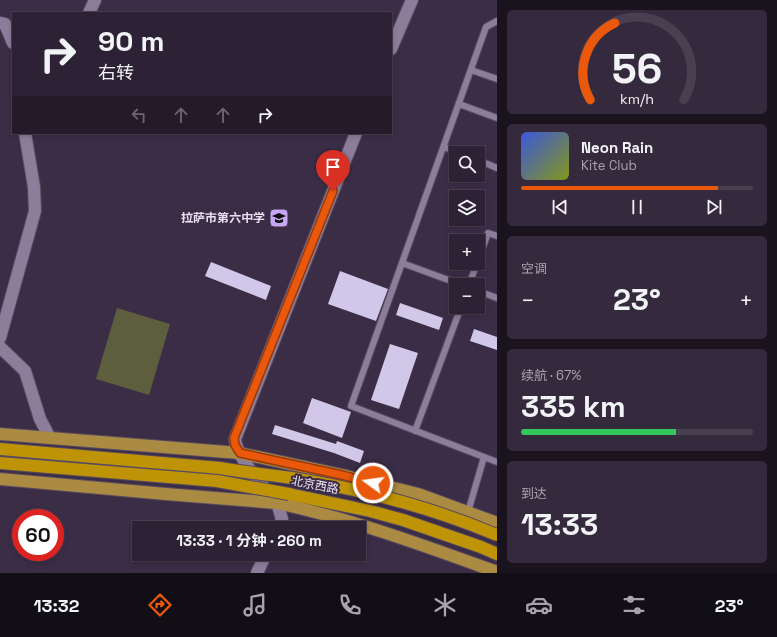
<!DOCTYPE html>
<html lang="zh">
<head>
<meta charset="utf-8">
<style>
	:root { --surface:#2d2235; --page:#352a3d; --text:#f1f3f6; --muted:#a7a4ad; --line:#483f50; --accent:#ea580c }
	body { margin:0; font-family:"Space Grotesk","Noto Sans SC",sans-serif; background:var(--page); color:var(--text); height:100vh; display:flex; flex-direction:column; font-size:15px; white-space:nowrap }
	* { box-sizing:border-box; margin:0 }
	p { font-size:13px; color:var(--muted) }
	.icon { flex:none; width:22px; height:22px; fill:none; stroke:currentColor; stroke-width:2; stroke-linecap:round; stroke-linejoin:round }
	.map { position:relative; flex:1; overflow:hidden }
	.side { display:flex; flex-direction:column; gap:10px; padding:10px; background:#19131d; width:280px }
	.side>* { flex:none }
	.banner { position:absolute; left:12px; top:12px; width:380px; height:122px; border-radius:0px; box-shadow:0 2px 6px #0003,0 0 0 1px var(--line); background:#2d2235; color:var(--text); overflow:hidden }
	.buttons { position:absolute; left:449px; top:146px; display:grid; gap:8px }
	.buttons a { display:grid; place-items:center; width:36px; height:36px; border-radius:0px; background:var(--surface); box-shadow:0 2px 6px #0003,0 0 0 1px var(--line); font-size:20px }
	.speed { position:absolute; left:12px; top:509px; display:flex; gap:8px; font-size:20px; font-weight:700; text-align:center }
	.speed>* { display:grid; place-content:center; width:52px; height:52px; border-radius:50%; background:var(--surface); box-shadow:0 2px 6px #0003,0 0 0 1px var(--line); line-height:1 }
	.speed .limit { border:6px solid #d22; background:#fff; color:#111 }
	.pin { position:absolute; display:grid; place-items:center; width:34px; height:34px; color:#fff; margin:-41px -17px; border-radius:50% 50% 50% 0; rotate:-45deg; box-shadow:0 0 4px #0007 }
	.pin .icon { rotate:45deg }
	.me { position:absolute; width:44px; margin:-22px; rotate:284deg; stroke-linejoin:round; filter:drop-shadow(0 0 3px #0008) }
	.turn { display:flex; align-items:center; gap:14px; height:84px; padding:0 20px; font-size:18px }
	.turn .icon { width:52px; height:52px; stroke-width:2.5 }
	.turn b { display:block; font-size:28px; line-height:34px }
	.lanes { display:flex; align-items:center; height:38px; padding:0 20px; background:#0003; justify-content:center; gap:20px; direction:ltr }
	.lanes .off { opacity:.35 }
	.big { font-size:30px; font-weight:700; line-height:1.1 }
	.side .tile { flex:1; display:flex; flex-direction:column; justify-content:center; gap:6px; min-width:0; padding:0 14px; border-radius:6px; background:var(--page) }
	.side .dial { align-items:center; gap:0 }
	.dial svg { height:104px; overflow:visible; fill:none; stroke:var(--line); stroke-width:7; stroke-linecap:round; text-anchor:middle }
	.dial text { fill:var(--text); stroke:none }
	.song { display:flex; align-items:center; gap:12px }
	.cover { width:48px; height:48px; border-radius:6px; background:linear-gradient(135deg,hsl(230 70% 55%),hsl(70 70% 35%)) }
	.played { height:4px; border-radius:2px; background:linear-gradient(90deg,var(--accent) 85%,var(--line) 85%) }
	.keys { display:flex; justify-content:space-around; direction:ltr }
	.heat { display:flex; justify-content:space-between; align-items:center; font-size:22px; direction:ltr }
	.charge { height:6px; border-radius:3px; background:linear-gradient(90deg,#34c759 67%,var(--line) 0) }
	.trip { position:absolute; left:132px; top:521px; width:234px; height:40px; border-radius:0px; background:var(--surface); box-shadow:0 2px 6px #0003,0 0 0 1px var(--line); font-weight:700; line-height:40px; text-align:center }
	.tabs { display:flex; height:64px; justify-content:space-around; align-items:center; background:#120e15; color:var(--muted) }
	.tabs .icon { width:28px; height:28px }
	.tabs .selected { color:var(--accent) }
	.tabs b { font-size:18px; color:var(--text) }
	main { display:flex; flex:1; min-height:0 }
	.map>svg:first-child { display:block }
	.green { fill:#5d5e3e }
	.building { fill:#d0c7e9 }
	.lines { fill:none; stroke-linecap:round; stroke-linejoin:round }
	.lane-casing { stroke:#564a60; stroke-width:8 }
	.street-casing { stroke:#564a60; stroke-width:14 }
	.secondary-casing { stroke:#564a60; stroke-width:14 }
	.primary-casing { stroke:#564a60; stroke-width:14 }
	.highway-casing { stroke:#564a60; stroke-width:14 }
	.lane { stroke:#8d7d9b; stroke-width:6 }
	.street { stroke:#8d7d9b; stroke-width:12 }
	.secondary { stroke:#8d7d9b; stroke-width:12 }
	.primary { stroke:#ab8a42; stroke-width:12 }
	.highway { stroke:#bf9306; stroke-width:12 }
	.highway-bridge-casing { stroke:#564a60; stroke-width:14; stroke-linecap:butt }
	.highway-bridge { stroke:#bf9306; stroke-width:12 }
	.route-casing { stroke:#983908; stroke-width:10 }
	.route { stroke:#ea580c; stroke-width:7 }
	.labels { text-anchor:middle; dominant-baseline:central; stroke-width:4; stroke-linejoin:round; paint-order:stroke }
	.poi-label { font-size:12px; font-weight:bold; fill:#e9e0f1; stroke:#3c2d47; text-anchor:end }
	.street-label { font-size:12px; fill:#e9e0f1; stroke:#3c2d47 }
</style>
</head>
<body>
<main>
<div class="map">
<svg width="497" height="573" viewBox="0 0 497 573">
	<rect width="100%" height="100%" fill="#3c2d47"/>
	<path class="green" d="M117,308L170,324L149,395L96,379Z"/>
	<path class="building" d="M211,262L271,286L266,300L205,276Z
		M340,271L388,289L376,321L328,304Z
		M400,303L443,318L439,330L396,315Z
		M474,329L497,337V350L470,341Z
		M390,344L418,353L399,409L371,400Z
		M312,398L351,412L342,438L303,423Z
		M275,425L336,444L337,441L364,451L360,463L334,453L272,434Z"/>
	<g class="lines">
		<defs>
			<path id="lane" d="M497,21L486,27L351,406L497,462
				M471,70L497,79
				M459,104L497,118
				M444,147L459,153
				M478,160L497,168
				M478,261L488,233L497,236
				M402,263L462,285
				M469,285L477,263
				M478,291L497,298
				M415,431L461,307
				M468,512L484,457"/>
			<path id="street" d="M89,13L95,0
				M0,23L5,24L13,43
				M0,338L35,211L34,187L25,133
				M0,347L25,371L40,419L50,438
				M277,503L282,519L278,528
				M257,573L266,554"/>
			<path id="secondary" d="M391,49L412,0
				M271,496C259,480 237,458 235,439L356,133"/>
			<path id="primary" d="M0,434L239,453L342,475L418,494L497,523
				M0,479L166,494L277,503C352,519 425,546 497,572"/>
			<path id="highway" d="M0,449L220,468
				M0,463L217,481
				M289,494L370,511L403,520L481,547L497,554"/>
		</defs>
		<use href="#lane" class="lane-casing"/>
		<use href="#street" class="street-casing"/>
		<use href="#secondary" class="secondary-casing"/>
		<use href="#primary" class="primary-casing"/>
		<use href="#highway" class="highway-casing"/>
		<use href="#lane" class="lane"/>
		<use href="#street" class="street"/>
		<use href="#secondary" class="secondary"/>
		<use href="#primary" class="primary"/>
		<use href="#highway" class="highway"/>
		<defs>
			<path id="highway-bridge" d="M220,468C244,472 268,475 292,478C361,489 433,508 497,535
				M217,481L289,494"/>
		</defs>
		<use href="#highway-bridge" class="highway-bridge-casing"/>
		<use href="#highway-bridge" class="highway-bridge"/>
	</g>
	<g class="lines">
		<defs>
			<path id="route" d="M333,191L234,438L235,445L240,453L342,475L373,483"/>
		</defs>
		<use href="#route" class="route-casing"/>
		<use href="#route" class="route"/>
	</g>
	<defs>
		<symbol id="school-square" viewBox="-11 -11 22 22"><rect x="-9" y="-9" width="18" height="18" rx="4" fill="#c5a7f1" stroke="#3c2d47"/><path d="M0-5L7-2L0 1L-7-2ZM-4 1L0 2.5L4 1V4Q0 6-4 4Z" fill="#111"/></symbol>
	</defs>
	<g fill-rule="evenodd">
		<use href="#school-square" x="268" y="207" width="22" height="22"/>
	</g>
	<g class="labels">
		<g class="poi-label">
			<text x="265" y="218">拉萨市第六中学</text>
		</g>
		<g class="street-label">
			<text transform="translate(315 485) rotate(11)">北京西路</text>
		</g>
	</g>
</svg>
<div class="buttons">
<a><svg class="icon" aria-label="search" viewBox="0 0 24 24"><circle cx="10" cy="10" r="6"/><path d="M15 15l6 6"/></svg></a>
<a><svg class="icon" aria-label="layers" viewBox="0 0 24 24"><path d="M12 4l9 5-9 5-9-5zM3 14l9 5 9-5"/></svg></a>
<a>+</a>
<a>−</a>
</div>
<div class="speed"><div class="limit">60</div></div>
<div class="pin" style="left:333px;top:191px;background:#d93025"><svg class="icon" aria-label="arrive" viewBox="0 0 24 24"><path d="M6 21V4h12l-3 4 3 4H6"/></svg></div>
<svg class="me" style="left:373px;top:483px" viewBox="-20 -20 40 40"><circle r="17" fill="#ea580c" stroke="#fff" stroke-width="3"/><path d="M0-11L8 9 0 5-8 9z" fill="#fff"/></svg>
<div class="trip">13:33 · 1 分钟 · 260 m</div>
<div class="banner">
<div class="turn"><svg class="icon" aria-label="right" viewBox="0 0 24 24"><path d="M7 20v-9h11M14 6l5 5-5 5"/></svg><div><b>90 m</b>右转</div></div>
<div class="lanes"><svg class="icon off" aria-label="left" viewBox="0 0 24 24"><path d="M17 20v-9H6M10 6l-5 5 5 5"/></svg><svg class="icon off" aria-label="ahead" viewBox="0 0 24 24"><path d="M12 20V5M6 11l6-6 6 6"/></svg><svg class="icon off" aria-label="ahead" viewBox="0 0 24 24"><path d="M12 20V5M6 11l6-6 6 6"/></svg><svg class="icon" aria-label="right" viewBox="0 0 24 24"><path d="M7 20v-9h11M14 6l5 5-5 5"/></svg></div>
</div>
</div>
<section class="side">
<div class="tile dial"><svg viewBox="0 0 100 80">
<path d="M14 69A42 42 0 1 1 86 69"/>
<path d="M14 69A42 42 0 0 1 33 10" stroke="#ea580c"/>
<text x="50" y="56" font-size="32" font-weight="700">56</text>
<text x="50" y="72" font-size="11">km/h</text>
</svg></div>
<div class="tile">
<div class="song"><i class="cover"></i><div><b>Neon Rain</b><p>Kite Club</p></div></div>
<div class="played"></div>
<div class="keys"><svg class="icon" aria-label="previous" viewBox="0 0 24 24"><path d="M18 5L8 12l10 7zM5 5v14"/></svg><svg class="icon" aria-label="pause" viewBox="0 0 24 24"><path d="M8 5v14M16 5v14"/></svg><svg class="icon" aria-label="next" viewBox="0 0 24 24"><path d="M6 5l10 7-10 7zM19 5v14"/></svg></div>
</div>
<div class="tile"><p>空调</p>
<div class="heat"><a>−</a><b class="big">23°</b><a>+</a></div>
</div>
<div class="tile"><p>续航 · 67%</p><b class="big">335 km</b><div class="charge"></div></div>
<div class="tile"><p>到达</p><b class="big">13:33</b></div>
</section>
</main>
<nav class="tabs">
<b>13:32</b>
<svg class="icon selected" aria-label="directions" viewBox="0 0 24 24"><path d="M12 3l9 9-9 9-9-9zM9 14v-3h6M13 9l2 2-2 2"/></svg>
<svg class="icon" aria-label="music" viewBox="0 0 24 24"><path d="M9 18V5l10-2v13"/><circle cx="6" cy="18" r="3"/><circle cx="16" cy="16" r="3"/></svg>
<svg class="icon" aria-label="phone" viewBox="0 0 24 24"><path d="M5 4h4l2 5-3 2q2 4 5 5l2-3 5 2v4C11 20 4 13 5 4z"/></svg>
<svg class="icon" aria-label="climate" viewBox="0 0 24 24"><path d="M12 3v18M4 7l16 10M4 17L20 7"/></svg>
<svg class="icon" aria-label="car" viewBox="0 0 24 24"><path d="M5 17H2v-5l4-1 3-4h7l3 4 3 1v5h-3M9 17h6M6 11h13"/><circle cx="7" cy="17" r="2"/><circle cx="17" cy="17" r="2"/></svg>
<svg class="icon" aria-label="filters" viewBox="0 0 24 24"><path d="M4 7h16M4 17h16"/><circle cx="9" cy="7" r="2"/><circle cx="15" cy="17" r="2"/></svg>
<b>23°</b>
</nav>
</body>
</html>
